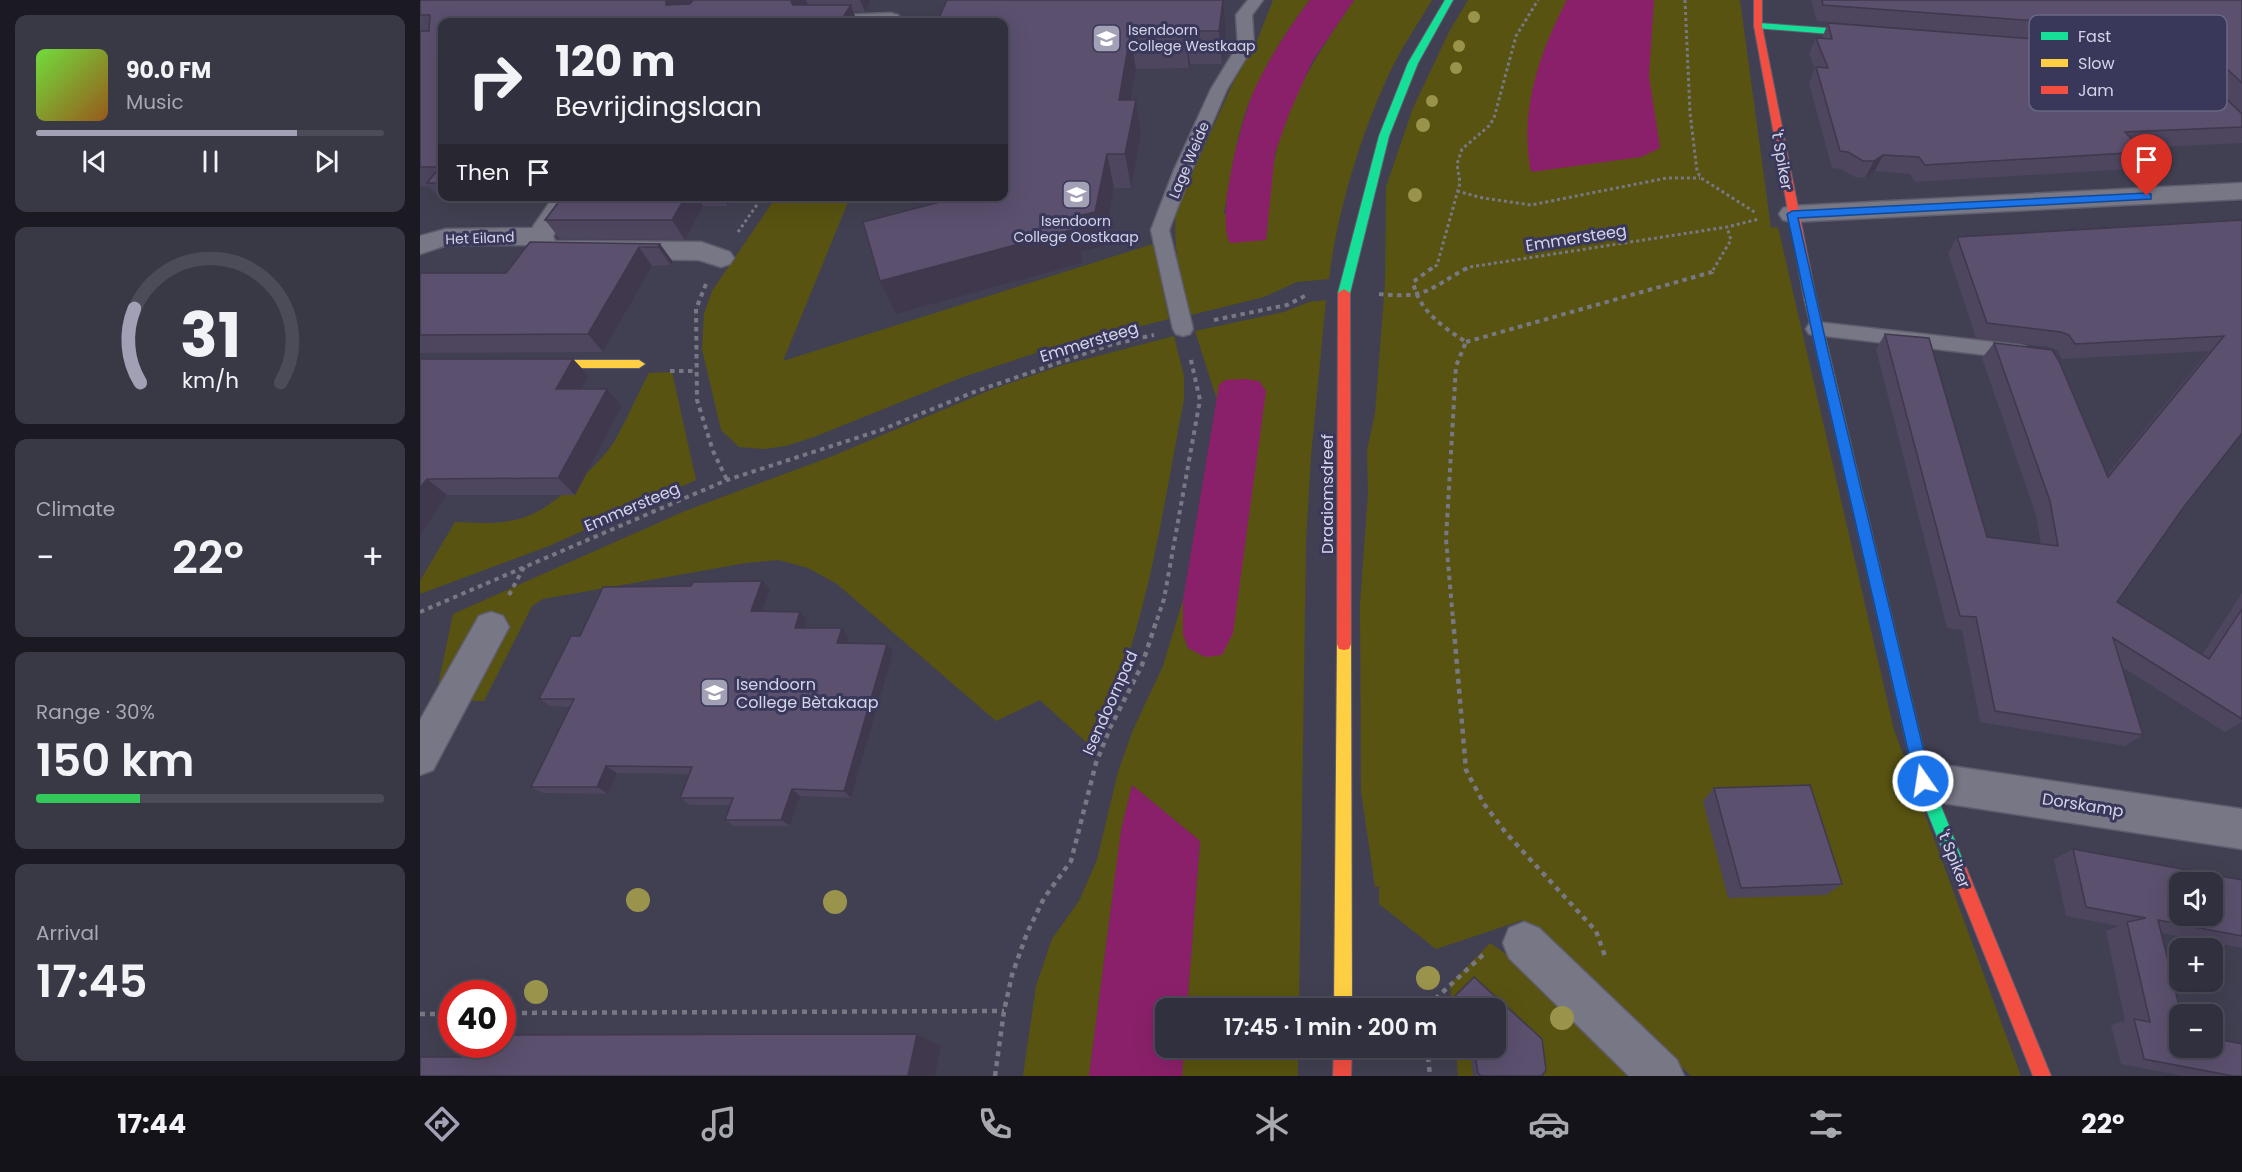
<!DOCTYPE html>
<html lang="en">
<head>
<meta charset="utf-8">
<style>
	:root { --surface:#31303e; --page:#393845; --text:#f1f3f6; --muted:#a8a9b0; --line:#4c4b58; --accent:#a1a0b4 }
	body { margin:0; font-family:Poppins,sans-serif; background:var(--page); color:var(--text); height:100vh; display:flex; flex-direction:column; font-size:22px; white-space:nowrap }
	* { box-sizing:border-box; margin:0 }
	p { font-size:20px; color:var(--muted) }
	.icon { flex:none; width:33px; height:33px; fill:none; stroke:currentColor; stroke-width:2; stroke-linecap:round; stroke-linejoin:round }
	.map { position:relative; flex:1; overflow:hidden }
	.panel { display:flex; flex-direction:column; gap:15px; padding:15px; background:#1b1a22; width:420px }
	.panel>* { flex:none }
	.top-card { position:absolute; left:18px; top:18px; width:570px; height:183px; border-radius:12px; box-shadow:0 6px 24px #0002,0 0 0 2px var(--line); background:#31303e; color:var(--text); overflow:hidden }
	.fabs { position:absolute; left:1749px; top:872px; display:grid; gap:12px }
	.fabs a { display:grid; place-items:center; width:54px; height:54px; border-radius:12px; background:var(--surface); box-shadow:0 6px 24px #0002,0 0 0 2px var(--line); font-size:30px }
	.speed { position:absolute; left:18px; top:980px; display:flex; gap:12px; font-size:30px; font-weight:700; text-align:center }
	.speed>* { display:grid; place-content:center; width:78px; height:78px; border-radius:50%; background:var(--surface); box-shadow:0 6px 24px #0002,0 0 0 2px var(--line); line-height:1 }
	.speed .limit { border:9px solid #d22; background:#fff; color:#111 }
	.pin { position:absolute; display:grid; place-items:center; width:51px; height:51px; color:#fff; margin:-62px -26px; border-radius:50% 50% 50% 0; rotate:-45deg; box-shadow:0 0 6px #0007 }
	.pin .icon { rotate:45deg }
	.me { position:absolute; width:66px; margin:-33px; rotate:347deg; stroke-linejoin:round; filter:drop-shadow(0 0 4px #0008) }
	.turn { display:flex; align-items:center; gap:21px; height:126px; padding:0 18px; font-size:27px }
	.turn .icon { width:78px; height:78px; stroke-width:2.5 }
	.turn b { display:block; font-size:42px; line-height:51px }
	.then { display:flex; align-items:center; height:57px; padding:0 18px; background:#0003; gap:12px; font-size:22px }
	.big { font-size:45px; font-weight:600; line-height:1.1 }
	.panel .widget { flex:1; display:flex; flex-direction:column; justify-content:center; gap:9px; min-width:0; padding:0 21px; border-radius:12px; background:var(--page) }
	.panel .dial { align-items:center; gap:0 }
	.dial svg { height:156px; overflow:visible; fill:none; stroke:var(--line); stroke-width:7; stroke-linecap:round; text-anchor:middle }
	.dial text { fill:var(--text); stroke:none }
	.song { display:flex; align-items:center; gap:18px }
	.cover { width:72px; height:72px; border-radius:9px; background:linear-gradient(135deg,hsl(100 70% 55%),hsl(30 70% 35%)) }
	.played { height:6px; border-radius:3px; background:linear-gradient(90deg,var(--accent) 75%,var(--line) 75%) }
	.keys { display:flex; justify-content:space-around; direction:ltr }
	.heat { display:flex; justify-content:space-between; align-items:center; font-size:33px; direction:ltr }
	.charge { height:9px; border-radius:4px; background:linear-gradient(90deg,#34c759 30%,var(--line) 0) }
	.trip { position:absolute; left:735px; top:998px; width:351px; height:60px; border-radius:12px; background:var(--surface); box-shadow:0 6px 24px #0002,0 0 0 2px var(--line); font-weight:600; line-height:60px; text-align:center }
	.dock { display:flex; height:96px; justify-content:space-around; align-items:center; background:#141319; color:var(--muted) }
	.dock .icon { width:42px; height:42px }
	.dock .current { color:var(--accent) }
	.dock b { font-size:27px; color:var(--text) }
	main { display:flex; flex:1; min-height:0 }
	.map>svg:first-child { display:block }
	.green { fill:#585311 }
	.water { fill:#8b206a }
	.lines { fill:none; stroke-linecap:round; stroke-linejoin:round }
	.lane-casing { stroke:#5e5d6d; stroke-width:3 }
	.street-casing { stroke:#5e5d6d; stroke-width:3 }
	.fast-casing { stroke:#5e5d6d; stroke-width:2 }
	.slow-casing { stroke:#5e5d6d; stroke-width:2 }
	.jam-casing { stroke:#5e5d6d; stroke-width:2 }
	.path-far2 { stroke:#787885; stroke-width:3; stroke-dasharray:3 3; stroke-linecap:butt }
	.path-far1 { stroke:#787885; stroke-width:4; stroke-dasharray:4.5 4.5; stroke-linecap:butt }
	.path { stroke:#787885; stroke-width:4.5; stroke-dasharray:5 5; stroke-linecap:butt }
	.lane { fill:#777786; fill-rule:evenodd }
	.street { fill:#777786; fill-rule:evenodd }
	.fast { fill:#16e098; fill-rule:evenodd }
	.slow { fill:#ffcf43; fill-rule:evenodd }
	.jam { fill:#f24e42; fill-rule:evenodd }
	.tree { fill:#9a934b }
	.wall { fill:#4e455f }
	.shaded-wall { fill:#40384d }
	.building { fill:#5b506e; stroke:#40384d; stroke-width:1.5; fill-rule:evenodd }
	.route { fill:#1a73e8; stroke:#114b97; stroke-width:1.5 }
	.labels { text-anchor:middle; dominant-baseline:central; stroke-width:6; stroke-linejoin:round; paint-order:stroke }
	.far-poi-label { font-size:14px; fill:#d4d4e9; stroke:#3a385a; text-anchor:start }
	.far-street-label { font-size:14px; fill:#d4d4e9; stroke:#3a385a }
	.street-label { font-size:16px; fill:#d4d4e9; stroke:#3a385a }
	.poi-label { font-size:16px; fill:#d4d4e9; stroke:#3a385a; text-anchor:start }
	.key { fill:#3a385a; stroke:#686785; stroke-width:1.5 }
	.key-label { font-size:16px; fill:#d4d4e9 }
</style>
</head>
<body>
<main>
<section class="panel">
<div class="widget">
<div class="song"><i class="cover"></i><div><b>90.0 FM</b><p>Music</p></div></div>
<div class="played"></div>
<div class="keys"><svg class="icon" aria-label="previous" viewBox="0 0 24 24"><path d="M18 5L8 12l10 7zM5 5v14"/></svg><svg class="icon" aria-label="pause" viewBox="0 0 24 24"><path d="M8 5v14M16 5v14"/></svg><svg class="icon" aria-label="next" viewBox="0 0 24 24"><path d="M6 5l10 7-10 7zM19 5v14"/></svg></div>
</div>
<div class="widget dial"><svg viewBox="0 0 100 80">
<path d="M14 69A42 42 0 1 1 86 69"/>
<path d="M14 69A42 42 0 0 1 11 31" stroke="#a1a0b4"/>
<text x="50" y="56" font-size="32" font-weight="700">31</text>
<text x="50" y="72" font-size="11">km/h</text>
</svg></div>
<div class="widget"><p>Climate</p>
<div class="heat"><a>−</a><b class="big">22°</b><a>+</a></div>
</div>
<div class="widget"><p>Range · 30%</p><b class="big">150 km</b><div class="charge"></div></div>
<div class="widget"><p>Arrival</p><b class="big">17:45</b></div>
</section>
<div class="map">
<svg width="1822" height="1076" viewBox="0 0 1822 1076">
	<rect width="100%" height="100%" fill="#414052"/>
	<path class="green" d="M853,0H890C869,27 850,56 836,87C817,125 812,171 804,213L846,240C849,212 849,180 856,152C869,96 902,47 934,0H1012C997,25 980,50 968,76C940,137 917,212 909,279L877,282L844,297L771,315C761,285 751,238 757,207L813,83L837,41Z
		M1048,0H1320L1351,228L1358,227L1474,730L1601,1076H1271L1199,1005L1103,920L1016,949L959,904V886L955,887L941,791L940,605L948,493L947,451L955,413L965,284L966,187L993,108L1030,30Z
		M356,197H430L363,361L733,244L749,319L619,352L543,377L394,437L366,446L344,449L319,447L301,430L282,349L284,314L292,291Z
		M906,300L891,456L886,542L879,1008H767L780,841L712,785L701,831L669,1076H603L616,986L632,939L659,901L677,860L698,772L713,730L743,666L763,600V634L768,648L799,385L797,400L775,331L864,312L889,302Z
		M754,336L764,376V400C747,485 735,573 708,656C697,686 677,712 667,743L620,700L576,721L417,584L388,568L359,560L326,563L123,599L112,606L64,701L15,700L33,614L265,511L410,457L573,389L640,366Z
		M252,372L276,480L129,546L0,594V581L35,522C59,523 85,525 108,516C132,508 180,464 194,442C207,420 217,395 229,373Z
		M1070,943L1122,979L1218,1076H1038L1036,1047H1076V1008H1032L1030,984Z
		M764,1047H878V1076H762Z"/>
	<path class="water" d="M890,0H934L892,62L869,114L855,153L846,240L810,243C795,218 823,113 836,86C851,56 869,27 890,0Z
		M1147,0H1234L1229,76L1240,148L1221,157L1111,172C1099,112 1119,53 1147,0Z
		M824,379L839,381L846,391L813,633L802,655L785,657L768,648L763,634V600L799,385L805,380Z
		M712,785L780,841L767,1008H746V1047H764L762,1076H669L701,831Z"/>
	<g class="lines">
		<defs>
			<path id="lane" d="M828,0H843L832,15L834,45L807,89L772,170L749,230L773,329L770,334L763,336L756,334L753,329L731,230L754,170L791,89L818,45L816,15Z
				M1396,322L1600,345L1607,347L1610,352L1607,357L1600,359L1389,334L1386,329L1389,324Z"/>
			<path id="street" d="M471,13L478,15L481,19L479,22H381L385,18L392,16Z
				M1822,183V199L1372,222L1363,220L1359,214L1363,208L1372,206Z
				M134,196H159L133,236L135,241L281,242L310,252L314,258L310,264L301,267L279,260L125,258L116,255L110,245H27L0,254V236L26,229L112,228Z
				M71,612L83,616L89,627L13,770L0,775V720L59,616Z
				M1503,762L1822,809V849L1503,800L1489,794L1484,781L1489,768Z
				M1104,922L1119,928L1257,1060L1264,1076H1209L1089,958L1083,943L1089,928Z"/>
			<path id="fast" d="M1025,0H1033L998,63L969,136L930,293L928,296H920L918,293L959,136L988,63Z
				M1338,23L1448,31L1452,34L1448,37L1335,28L1334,26Z
				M1456,574L1461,576L1463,580L1511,781L1547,871L1545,877L1539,879L1533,877L1495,781L1449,580L1451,576Z"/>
			<path id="slow" d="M1390,294L1396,298L1463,580L1461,584L1456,586L1451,584L1449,580L1384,298Z
				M113,360H219L225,364L219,368H113L107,364Z
				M924,638L929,639L931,644L932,1008H914L917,644L919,639Z"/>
			<path id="jam" d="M1334,0H1342V26L1396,298L1390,302L1384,298L1334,26Z
				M924,289L930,293L931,644L929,649L924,650L919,649L917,644L918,293Z
				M1539,863L1545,865L1631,1076H1613L1531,871L1533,865Z
				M914,1047H932L931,1076H913Z"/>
		</defs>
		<use href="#lane" class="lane-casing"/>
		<use href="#street" class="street-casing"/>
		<use href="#fast" class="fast-casing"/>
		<use href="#slow" class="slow-casing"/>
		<use href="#jam" class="jam-casing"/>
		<path class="path-far2" d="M1265,0L1270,113L1277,171L1281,178L1336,213
			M1037,191L1063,198L1111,205L1247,178H1280
			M318,232L343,196
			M1010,270L1017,265L1040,183L1037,164L1042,149L1069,126L1074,118L1096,36L1118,0
			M1045,270L1050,267L1307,227L1339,219
			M1293,270L1311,240L1307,227"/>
		<path class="path-far1" d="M1012,268L993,282C999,311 1023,327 1046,342L1036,366L1026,539L1033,620
			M286,284L276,309L277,400L293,451L307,480
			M959,294C1008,299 1008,289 1047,268
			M794,320L867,305L887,295
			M1046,342L1292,272L1294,268
			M250,371H276
			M89,595L104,567
			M0,612L307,480L461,430L554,392L690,345L734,335
			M737,620L744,599L780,400L770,356"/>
		<path class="path" d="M1033,619L1046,770L1064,804L1086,833L1176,931L1186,959
			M1012,1008L1013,1001L1064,954
			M82,1013L584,1011
			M0,1014H32
			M1007,1047L1010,1076
			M575,1076L584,1011L592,975L607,933L624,898L651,861L676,763L690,728L722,665L737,619"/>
		<use href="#lane" class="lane"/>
		<use href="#street" class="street"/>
		<use href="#fast" class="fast"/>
		<use href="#slow" class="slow"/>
		<use href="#jam" class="jam"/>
	</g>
	<g class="tree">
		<circle cx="1054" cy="17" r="6"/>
		<circle cx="1039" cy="46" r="6"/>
		<circle cx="1036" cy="68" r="6"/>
		<circle cx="1012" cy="101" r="6"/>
		<circle cx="1003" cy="125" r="7"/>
		<circle cx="995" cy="195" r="7"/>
		<circle cx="218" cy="900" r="12"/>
		<circle cx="415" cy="902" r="12"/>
		<circle cx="1008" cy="978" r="12"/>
		<circle cx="116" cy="992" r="12"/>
		<circle cx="1142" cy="1018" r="12"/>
	</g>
	<path class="wall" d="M0,0H272L269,4H270L273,0H451L445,12H433L437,22H22V196H74L70,203L23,202L10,187L0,186Z
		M527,0L806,32L802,64H770L769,68L716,69L711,100H716L721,134L711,188H694L683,246L661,252L663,263L476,314L528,200L584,196Z
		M1391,0H1822V113L1760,51L1755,50L1822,114V143L1720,148L1724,152L1712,169L1495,182L1490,174L1455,171L1445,178L1435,177L1420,169L1412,168L1389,83L1395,69L1389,54L1396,38H1402L1408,23L1753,50L1397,21Z
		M143,196H313L308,206H283L265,240L140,239L125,220Z
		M1822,220V433L1763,508L1697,602L1782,655L1822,593V722L1805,732L1702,667L1723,735L1705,746L1560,722L1542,630L1527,628L1456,349L1465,334L1567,537L1621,544L1616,515L1562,358L1574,343L1687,475L1789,351L1642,359L1637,350L1629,347L1556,338L1528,253L1537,237Z
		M240,244L253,262L251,265L232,266L183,352L0,353V274L86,273Z
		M0,359H153L169,376L162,389H187L202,406L155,495H27L0,536Z
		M350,590L342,611L387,620L385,628L428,637L426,643L473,652L431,798L380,796L370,826H314L305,820L311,805H270L260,798L270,774L197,773L188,794L123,793L111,787L150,707L130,706L119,699L160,636Z
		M1294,788L1422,884L1406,895L1308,898L1283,801Z
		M1653,849L1822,880V948L1741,933L1760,1047L1822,1076H1763L1701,1064L1691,1025L1705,1021L1686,931L1699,926L1646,916L1634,859Z
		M1054,977L1122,1039L1126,1070L1122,1076H1053L1050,1047H1076V1008H1031L1029,1005L1032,999Z"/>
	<path class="shaded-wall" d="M248,0H272L256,21L246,5V2Z
		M374,0H386L392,14L379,20L371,2Z
		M440,0H451L445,12Z
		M803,0L806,32L802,64L799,31Z
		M431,5L437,22H420Z
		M766,31L770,64L769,68L765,35Z
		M710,35L716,69L705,134L699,100Z
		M716,100L721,134L711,188L705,154Z
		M687,154L694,188L683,246L661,252L663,263L476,314L460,281L649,218Z
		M1463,155L1455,171L1445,178L1454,161Z
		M65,196H74L70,203Z
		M266,196H277L283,206L265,240L252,220Z
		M302,196H313L308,206Z
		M240,244L253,262L251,265L238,247Z
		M219,247L232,266L183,352L168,334Z
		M153,359L169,376L152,406L136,389Z
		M187,389L202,406L155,495L138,478Z
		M7,479L27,495L0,536V488Z
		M342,581L350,590L339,620L331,611Z
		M380,612L387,620L382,636L375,628Z
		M422,628L428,637L424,651L417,643Z
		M467,644L473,652L431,798L424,791Z
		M186,766L197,773L188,794L177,787Z
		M372,789L380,796L370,826L361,820Z
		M497,1034L521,1046L515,1076H488Z"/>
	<path class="building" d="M0,0H248L246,2V5L270,4L273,0H374L371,2L373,5H431L420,22H22V183H7L20,167H0V31H9L10,15H0Z
		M527,0H803L799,31H766L765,35H710L699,100H716L705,154H687L675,212L649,218L655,229L460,281L443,222L528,200L529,196H584V22H517Z
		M1402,0H1822V83L1771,35L1762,32L1403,5Z
		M1408,23L1755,50L1822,114V127L1705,132L1724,152L1505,165L1499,157L1463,155L1454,161H1443L1428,152L1420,151L1396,67L1408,68L1396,38L1412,39Z
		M143,196H266L252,220H125Z
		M1822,220V433L1763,508L1697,602L1789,659L1822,609V719L1693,638L1723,735L1575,711L1556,617L1540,616L1465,334L1509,338L1567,537L1638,546L1630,501L1574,343L1632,350L1639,361L1688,477L1804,336L1655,344L1649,335L1641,332L1567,323L1537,237Z
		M110,242L240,244L238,247H219L168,334L0,335V274L1,273H86Z
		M0,359H153L136,389H187L138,478L7,479L0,488Z
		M342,581L331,611L380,612L375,628H422L417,643L467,644L424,791L372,789L361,820H305L313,798H260L272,767L186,766L177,787H111L154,699H119L151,636H160L183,587L271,586L273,582Z
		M1390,785L1422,884L1321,888L1294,788Z
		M1653,849L1822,880V936L1738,920L1761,1014H1760V1047H1792V1038L1822,1044V1076H1813L1724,1059L1714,1019L1730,1022L1707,922L1726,918L1666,907ZM1760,882H1792V915H1760Z
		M1054,977L1122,1039L1126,1070L1122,1076H1061L1058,1073L1054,1047H1076V1008H1040L1032,999Z
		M497,1034L488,1076H0V1057H41L47,1044H82V1035Z"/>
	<path class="route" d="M1727,193L1731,194V199L1378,218L1408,351L1511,781L1509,786L1503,788L1498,786L1495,781L1396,351L1367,214L1372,211Z"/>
	<defs>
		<symbol id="school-square" viewBox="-11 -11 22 22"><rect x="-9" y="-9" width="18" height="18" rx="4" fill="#a1a0b4" stroke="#3a385a"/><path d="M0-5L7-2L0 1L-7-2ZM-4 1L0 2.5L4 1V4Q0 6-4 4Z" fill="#fff"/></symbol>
	</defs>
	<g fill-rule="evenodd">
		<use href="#school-square" x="670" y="22" width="33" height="33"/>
		<use href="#school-square" x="640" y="178" width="33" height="33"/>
		<use href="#school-square" x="278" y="676" width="33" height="33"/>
	</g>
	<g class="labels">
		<g class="far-poi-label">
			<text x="708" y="30">Isendoorn<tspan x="708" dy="16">College Westkaap</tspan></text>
			<text x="656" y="221" text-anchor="middle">Isendoorn<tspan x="656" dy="16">College Oostkaap</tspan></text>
		</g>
		<g class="far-street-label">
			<text transform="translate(769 160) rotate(-67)">Lage Weide</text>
			<text transform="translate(60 238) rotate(-2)">Het Eiland</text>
		</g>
		<g class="street-label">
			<text transform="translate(1362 160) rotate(80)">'t Spiker</text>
			<text transform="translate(1156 238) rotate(-9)">Emmersteeg</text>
			<text transform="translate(669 342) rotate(-17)">Emmersteeg</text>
			<text transform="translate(907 494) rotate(-90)">Draaiomsdreef</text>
			<text transform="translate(212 507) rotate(-23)">Emmersteeg</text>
			<text transform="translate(690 703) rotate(-66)">Isendoornpad</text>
			<text transform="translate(1663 805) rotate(9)">Dorskamp</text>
			<text transform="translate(1534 859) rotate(68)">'t Spiker</text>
		</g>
		<g class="poi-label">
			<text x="316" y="684">Isendoorn<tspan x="316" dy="18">College Bètakaap</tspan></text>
		</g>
	</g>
	<rect x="1609" y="15" width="198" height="96" rx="9" class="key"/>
	<rect x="1621" y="32" width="27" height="8" fill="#16e098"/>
	<rect x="1621" y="59" width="27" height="8" fill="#ffcf43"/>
	<rect x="1621" y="86" width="27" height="8" fill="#f24e42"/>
	<g class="key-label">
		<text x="1658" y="42">Fast</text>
		<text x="1658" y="69">Slow</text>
		<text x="1658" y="96">Jam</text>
	</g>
</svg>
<div class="fabs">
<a><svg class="icon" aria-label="sound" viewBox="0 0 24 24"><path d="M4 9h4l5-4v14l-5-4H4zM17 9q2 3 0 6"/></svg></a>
<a>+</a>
<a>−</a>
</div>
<div class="speed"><div class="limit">40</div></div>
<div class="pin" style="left:1727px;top:196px;background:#d93025"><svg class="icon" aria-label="arrive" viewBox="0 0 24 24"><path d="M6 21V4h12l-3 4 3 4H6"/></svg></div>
<svg class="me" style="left:1503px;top:781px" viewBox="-20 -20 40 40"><circle r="17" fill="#1a73e8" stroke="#fff" stroke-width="3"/><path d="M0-11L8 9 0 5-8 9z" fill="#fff"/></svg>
<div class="trip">17:45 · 1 min · 200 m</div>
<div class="top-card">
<div class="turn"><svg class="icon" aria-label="right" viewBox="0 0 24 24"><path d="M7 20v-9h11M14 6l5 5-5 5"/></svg><div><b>120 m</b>Bevrijdingslaan</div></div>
<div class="then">Then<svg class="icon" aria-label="arrive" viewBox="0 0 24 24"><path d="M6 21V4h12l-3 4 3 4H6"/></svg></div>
</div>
</div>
</main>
<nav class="dock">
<b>17:44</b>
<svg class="icon current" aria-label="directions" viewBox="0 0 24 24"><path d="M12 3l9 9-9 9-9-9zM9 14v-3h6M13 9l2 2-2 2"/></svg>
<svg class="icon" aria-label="music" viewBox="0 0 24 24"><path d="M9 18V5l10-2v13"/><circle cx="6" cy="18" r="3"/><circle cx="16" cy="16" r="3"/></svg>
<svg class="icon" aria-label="phone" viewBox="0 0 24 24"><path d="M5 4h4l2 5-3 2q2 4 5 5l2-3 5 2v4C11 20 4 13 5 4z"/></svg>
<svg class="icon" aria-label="climate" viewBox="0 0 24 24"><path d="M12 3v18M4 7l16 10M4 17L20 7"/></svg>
<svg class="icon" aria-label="car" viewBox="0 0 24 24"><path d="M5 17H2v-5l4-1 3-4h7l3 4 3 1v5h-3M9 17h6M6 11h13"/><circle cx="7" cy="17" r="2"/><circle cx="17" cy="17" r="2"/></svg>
<svg class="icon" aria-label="filters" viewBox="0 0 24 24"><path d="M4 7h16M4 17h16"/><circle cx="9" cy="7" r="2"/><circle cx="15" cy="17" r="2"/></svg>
<b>22°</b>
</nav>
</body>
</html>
